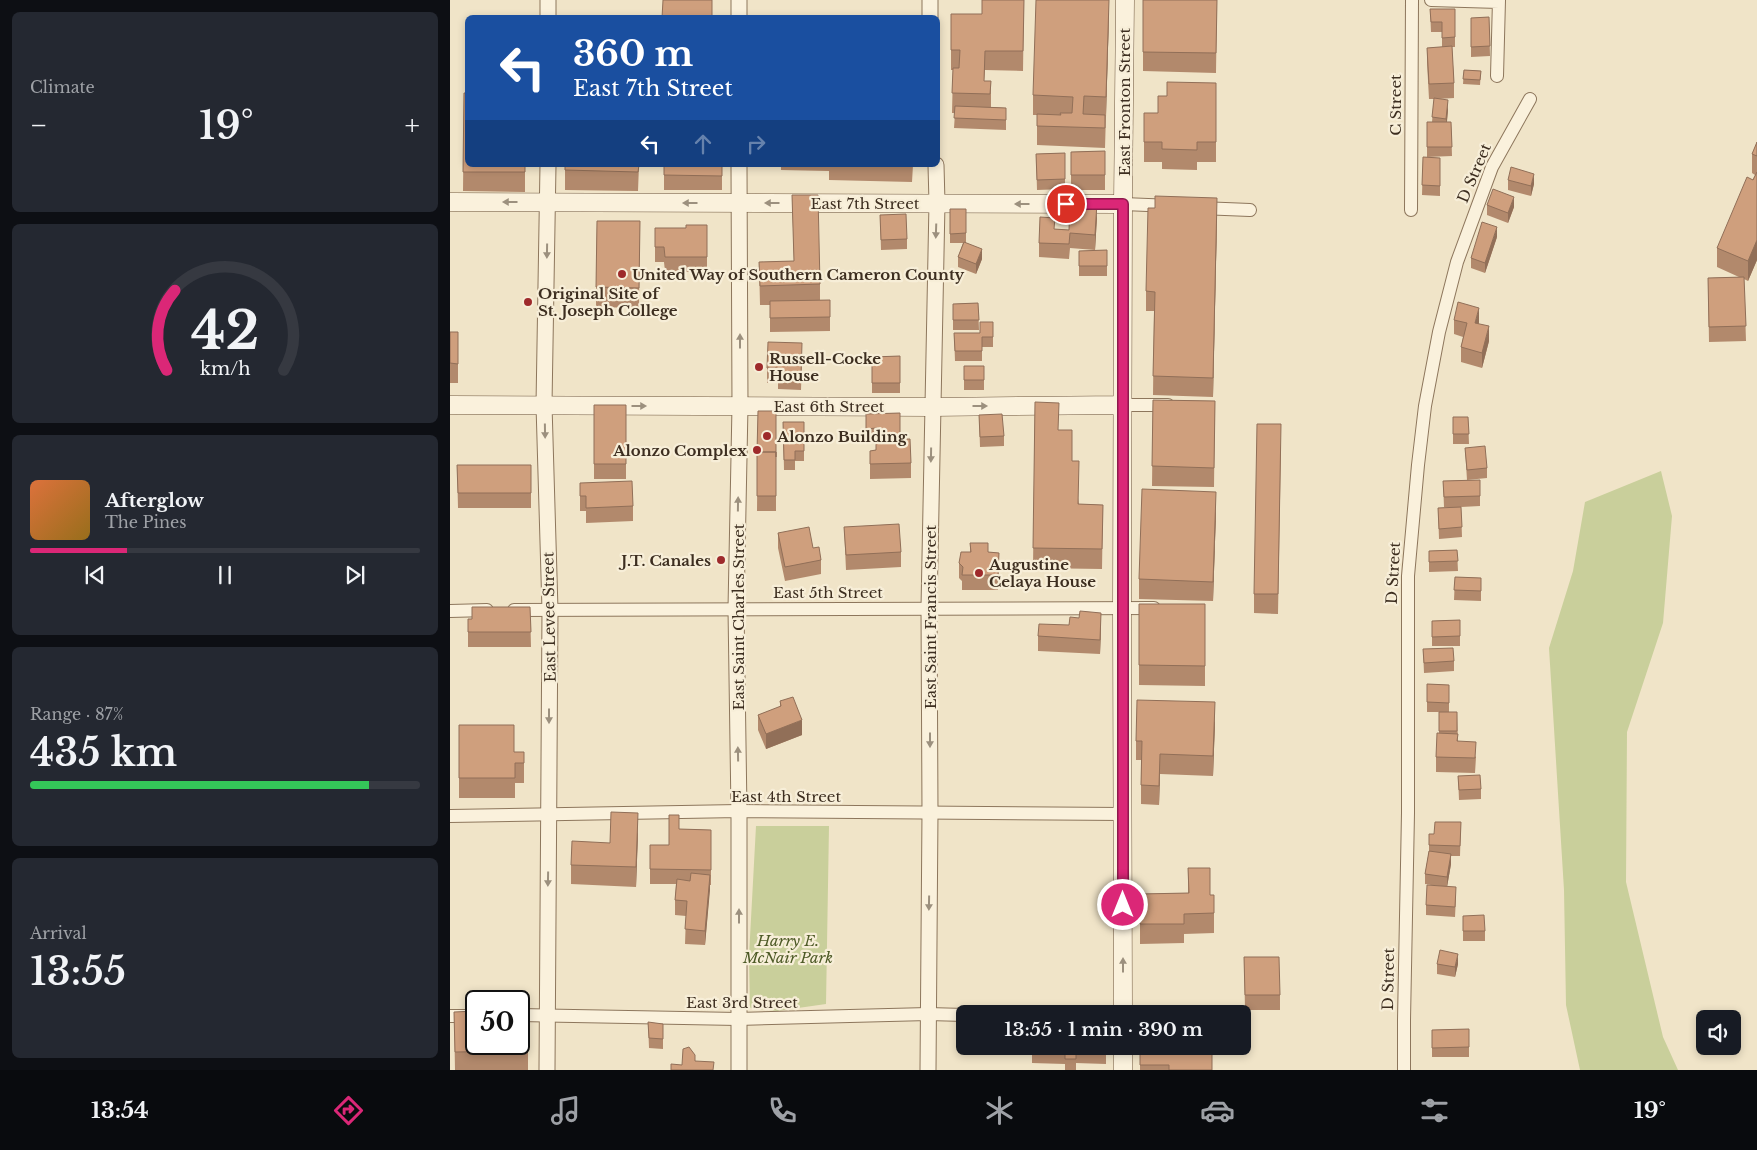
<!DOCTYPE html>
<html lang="en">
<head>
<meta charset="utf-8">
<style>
	:root { --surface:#171b24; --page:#242831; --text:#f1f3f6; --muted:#9ea1a6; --line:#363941; --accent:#db2777 }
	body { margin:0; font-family:"Libre Baskerville",serif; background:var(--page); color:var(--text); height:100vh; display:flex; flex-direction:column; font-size:19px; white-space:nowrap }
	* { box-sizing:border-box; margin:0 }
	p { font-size:16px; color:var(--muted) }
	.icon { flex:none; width:28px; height:28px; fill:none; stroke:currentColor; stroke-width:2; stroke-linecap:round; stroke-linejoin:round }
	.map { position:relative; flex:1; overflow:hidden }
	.sheet { display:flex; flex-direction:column; gap:12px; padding:12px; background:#0d0f14; width:450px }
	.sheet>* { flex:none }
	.top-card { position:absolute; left:15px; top:15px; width:475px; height:152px; border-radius:8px; box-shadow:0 2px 8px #0003; background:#1a4fa0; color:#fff; overflow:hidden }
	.buttons { position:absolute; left:1246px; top:1010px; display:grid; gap:10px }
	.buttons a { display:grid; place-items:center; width:45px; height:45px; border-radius:8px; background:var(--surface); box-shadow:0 2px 8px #0003; font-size:25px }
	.speed { position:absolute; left:15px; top:990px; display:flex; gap:10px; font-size:25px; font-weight:700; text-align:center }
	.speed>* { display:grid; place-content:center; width:65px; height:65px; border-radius:50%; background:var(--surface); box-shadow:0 2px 8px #0003; line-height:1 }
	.speed .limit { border:2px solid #111; border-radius:8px; background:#fff; color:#111 }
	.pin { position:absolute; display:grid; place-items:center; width:42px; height:42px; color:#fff; margin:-21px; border:2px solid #fff; border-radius:50%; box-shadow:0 1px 5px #0007 }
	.me { position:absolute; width:55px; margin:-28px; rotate:0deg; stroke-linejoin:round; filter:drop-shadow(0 0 4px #0008) }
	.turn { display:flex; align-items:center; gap:18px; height:105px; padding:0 25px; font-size:22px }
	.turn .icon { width:65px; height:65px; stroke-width:2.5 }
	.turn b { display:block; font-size:35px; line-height:42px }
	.lanes { display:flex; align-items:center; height:48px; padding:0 25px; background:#0003; justify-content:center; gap:25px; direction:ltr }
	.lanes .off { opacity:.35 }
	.big { font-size:38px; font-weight:600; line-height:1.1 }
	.sheet .tile { flex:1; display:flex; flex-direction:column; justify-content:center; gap:8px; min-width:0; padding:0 18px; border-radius:8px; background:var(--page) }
	.sheet .dial { align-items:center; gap:0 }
	.dial svg { height:130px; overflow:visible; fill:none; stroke:var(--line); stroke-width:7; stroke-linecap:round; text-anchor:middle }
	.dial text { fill:var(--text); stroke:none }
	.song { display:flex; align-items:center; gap:15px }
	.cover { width:60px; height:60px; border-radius:8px; background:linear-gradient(135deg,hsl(20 70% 55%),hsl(40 70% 35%)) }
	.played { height:5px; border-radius:2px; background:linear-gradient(90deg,var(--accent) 25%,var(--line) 25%) }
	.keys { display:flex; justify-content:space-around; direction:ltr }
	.heat { display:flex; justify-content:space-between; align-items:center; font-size:28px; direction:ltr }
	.charge { height:8px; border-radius:4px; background:linear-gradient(90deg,#34c759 87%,var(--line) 0) }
	.trip { position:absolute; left:506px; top:1005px; width:295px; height:50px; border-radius:8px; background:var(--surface); box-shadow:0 2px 8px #0003; font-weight:600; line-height:50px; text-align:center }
	.tab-bar { display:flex; height:80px; justify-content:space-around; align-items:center; background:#090b0e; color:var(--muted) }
	.tab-bar .icon { width:35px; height:35px }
	.tab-bar .current { color:var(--accent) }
	.tab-bar b { font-size:22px; color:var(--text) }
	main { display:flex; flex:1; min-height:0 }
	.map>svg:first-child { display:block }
	.green { fill:#c9cf9b }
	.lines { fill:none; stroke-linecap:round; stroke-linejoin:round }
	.minor-casing { stroke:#8d765c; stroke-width:14 }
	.tertiary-casing { stroke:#8d765c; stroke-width:17 }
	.secondary-casing { stroke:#6f573f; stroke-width:19 }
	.minor { stroke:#faf1dc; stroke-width:12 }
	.tertiary { stroke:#faf1dc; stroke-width:15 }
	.secondary { stroke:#faf1dc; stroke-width:18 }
	.wall { fill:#b2896c }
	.shaded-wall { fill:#916f58 }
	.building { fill:#cf9f7d; stroke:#916f58 }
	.oneway { fill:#9c907e }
	.route-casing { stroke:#8e194d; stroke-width:12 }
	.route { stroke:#db2777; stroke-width:9 }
	.poi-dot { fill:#9e2a2b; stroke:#f7eed8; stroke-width:2 }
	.labels { text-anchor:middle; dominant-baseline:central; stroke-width:4.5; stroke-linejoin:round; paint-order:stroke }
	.street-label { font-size:15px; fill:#3d2e20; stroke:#f7eed8 }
	.poi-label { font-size:15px; font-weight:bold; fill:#3d2e20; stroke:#f7eed8; text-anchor:start }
	.park-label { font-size:15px; font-style:italic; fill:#4d5a26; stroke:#f7eed8 }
</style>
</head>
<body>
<main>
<section class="sheet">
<div class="tile"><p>Climate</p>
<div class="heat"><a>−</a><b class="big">19°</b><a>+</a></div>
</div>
<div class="tile dial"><svg viewBox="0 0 100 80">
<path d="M14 69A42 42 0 1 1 86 69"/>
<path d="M14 69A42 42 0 0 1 19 20" stroke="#db2777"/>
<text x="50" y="56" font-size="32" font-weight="700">42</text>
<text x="50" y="72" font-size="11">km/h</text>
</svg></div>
<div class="tile">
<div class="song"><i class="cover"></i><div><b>Afterglow</b><p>The Pines</p></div></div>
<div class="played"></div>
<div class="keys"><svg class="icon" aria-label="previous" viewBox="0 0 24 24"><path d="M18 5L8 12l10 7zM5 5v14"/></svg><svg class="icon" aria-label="pause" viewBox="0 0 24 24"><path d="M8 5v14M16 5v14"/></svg><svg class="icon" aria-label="next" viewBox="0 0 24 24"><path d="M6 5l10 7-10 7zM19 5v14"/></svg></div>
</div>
<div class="tile"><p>Range · 87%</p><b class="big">435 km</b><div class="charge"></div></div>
<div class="tile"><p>Arrival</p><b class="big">13:55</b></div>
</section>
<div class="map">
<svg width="1307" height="1070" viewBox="0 0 1307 1070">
	<rect width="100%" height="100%" fill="#f0e4c8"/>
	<path class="green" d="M1211,471L1222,516L1213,623L1177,732L1176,882L1213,1037L1228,1070H1130L1116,1005L1114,890L1099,648L1123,571L1135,502Z
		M306,826H379L376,1004L327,1011L300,1008L299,956Z"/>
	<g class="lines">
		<defs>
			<path id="minor" d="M981,0L1049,2
				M1047,76L1049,0
				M673,204L723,206
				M750,208L800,210
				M961,210L962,0
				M673,405H718
				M64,610L704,608
				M0,611L37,610
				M0,816L289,811L673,814
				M69,1015L288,1019L478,1014L515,1015
				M0,1016H26
				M954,1070V1020L958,813V576L968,465L975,406L989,332L1007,262L1042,167L1080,99"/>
			<path id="tertiary" d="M289,0V18
				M480,0V18
				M98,18V0
				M97,1070L100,610L94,405L98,165
				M289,1070V811L286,609L290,406L289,165
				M478,1070L480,812L479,608L487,203L486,165"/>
			<path id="secondary" d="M0,202L673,204
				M0,405L482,407L673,405
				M673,1014L672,609L673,204L675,0
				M673,1070V1046"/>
		</defs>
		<use href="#minor" class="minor-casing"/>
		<use href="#tertiary" class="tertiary-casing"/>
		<use href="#secondary" class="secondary-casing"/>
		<use href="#minor" class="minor"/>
		<use href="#tertiary" class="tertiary"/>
		<use href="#secondary" class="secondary"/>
	</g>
	<path class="wall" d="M574,0L573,71L535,70L534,81H541V107L556,108V130L504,128L505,113H502L503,70H501V14H532Z
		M693,0H767L766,73L693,71Z
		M980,9H1005V47H1002L1004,83V98L988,99L998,110L997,122H1001L1002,156L977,157V122H982L984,99H979L977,62V48L992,47V32H981Z
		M659,13L655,148L587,145V115H583V95Z
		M1039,17L1040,56L1021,57V18Z
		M1014,70L1031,71L1030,85L1013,84Z
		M766,83V162H747V170L712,169V162H694V113H708L717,96Z
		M14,93L75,165V192L13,191Z
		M1307,142V260L1298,281L1294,279L1296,341L1259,342L1258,278L1289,277L1267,267V248L1305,175L1302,173V154Z
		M655,151V190H621V152Z
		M615,153V189L587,190L586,154Z
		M973,157L990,158V196L972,195Z
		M189,165L188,191L115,190V170Z
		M214,165H272V190H214Z
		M331,165H463L462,182L379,180V171L331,170Z
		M1058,180L1084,184L1081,196L1058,190Z
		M342,195L370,284V300H380V331L320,332V305H310L309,262L344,261Z
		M1037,205L1064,207L1058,223L1037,215Z
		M705,208L767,217L763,397L703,395L704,311H696V291Z
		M500,209H516V243L532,259L526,274L508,267V257L513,243H500Z
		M430,215L457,239V249L431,250Z
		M647,217L645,250L620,248L619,259L589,257V243L605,229L619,230Z
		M147,221H190L189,308L146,307Z
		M257,225V272H215L214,262H205V228H236Z
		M1047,237L1035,273L1021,268V258Z
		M657,250V276H629V251Z
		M528,303L529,330H503V304Z
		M1004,320L1029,322V324L1039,341L1032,368L1011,362V347L1013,337L1004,334Z
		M543,322V347H532V361H505L504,333H530Z
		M0,332H8V383H0Z
		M450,356V393H422V357Z
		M352,358L351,390L328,389V383H317V368Z
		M514,366H534V390H514Z
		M703,400L765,401L764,487L702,486Z
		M585,402L608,430L622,461L629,504L653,505L652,569L583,568Z
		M144,405H176V479H144Z
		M308,411H326V511H307Z
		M450,413V439L461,463V478L420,479V451L426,450L427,438H416V414Z
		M529,415L554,436V446L530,447Z
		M1003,417H1018L1019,444H1003Z
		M333,422H354V461H345V470H334Z
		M831,444L828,614L804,613V594Z
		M1015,448L1037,468V478L1017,480Z
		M7,465H81V508H8Z
		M1030,480V506L1011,507L1012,537L989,539L988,508L1005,507H994L993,481Z
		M130,483L183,506V521L136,523V511H130Z
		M766,512L763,601L689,599V579Z
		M394,527L451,552V567L396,570Z
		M328,533L363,548L371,560V574L335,581L328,548Z
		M520,543L538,552L549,553L548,590H512V581L509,578V563L520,552Z
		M1007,550L1008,571L979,572V551Z
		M1005,577L1031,578V601L1004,600Z
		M689,604H755V686L689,685Z
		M80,607L81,647H18V619H22Z
		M629,618L651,628L650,654L588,651V636L619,625Z
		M1010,620V646H982V621Z
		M973,649L1004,661V671L974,673Z
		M977,684L999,685V712H1007L1008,741L1026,757L1025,773L986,772V757L989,733V712H977Z
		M330,701L352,735L316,749L308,730V715L330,707Z
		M765,722L763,776L710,774L709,805L691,804V760H686V741Z
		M9,725L64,752H74V783H65V798H9Z
		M1008,776L1031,789V799L1009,800Z
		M1011,822L1010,856H1001V864L997,887L1006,897L1005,917L976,915V905L993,887L975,884V874L979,851V834H984Z
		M229,829L261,830V885H260L255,945L235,944L236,916L225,915V900L226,884H200V845H219Z
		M188,833L186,887L121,884V865Z
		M738,868L760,895L764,913V933L734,934V943L690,944V894L738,893Z
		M1013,916L1035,931V941H1013Z
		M794,957L830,995V1010H795Z
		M987,964H1008L1005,977L987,974Z
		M78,1011V1070H5L4,1012Z
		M198,1022L213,1034V1049L199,1048Z
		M1019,1029V1057H982V1030Z
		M582,1046H656V1064L626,1063V1070H615V1064L582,1063Z
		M690,1046L762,1070H690Z"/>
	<path class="shaded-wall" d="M659,0V13L656,117V97Z
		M998,100V110L996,129V119Z
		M1084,174V184L1081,196V186Z
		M1064,197V207L1058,223V213Z
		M767,198V217L763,397V378Z
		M647,202V217L645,250V235Z
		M1047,227V237L1035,273V263Z
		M1307,240V260L1298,281V261Z
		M532,249V259L526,274V264Z
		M1029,308V322L1025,338V323Z
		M1039,326V341L1032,368V353Z
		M766,492V512L763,601V582Z
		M651,613V628L650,654V640Z
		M765,702V722L763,776V756Z
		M352,720V735L316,749V734Z
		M710,754V774L709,805V786Z
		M188,813V833L186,887V867Z
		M1001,854V864L997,887V877Z
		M260,875V890L255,945V931Z
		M1008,954V964L1005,977V967Z"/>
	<path class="building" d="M213,0H262V18H212Z
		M532,0H574L573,51H535L534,81H541L540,94L502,93L503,68H509L510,50H501V14H532Z
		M586,0H659L656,97L634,96L633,114L655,115V128L587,126V114L611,115L610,113H622L623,97L583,95Z
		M693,0H767L766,53L693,52Z
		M980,9H1005V37L992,38V22H981Z
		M1039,17L1040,46L1021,47V18Z
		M1002,46L1004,83L979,84L977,48Z
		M1014,70L1031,71L1030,80L1013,79Z
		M717,82L766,83V142H747V150L712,149V142H694V113H708V96H717Z
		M14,93H18V165H75V172H13Z
		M984,98L998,100L996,119L982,117Z
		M505,106L556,108V120L504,118Z
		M977,122H1001L1002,147H977Z
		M1307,142V156L1302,154Z
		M655,151V175H621V152Z
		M615,153V179L587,180L586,154Z
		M973,157L990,158V186L972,185Z
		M115,165H189L188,172L115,170Z
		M214,165H272V176L214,175Z
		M1061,167L1084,174L1081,186L1058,180Z
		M1307,172V240L1298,261L1267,248L1297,177L1303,180Z
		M1043,189L1064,197L1058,213L1037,205Z
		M342,195H368L370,284L310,286L309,262L344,261Z
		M705,196L767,198L763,378L703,376L705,292L696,291L698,208H705Z
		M620,200L647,202L645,235L620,233L619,244L589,243L590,217L605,218L604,229L619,230Z
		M500,209H516V233L500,234Z
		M456,214L457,239L431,240L430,215Z
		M147,221H190L189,288L146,287Z
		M1032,222L1047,227L1035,263L1021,258Z
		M236,225H257V257H215L214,247H205V228H236Z
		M514,242L532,249L526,264L508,257Z
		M657,250V266H629V251Z
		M1294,277L1296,326L1259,327L1258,278Z
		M380,300V317L320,318V301Z
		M1008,302L1029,308L1025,323L1039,326L1032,353L1011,347L1017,323L1004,320Z
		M528,303L529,320H503V304Z
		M530,322H543V337H532V351H505L504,333H530Z
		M0,332H8V364L0,363Z
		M318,342L352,343L351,375L328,374V368H317Z
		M450,356V383H422V357Z
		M514,366H534V380H514Z
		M703,400L765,401L764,468L702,466Z
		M585,402L609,403L608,430H622V461H629L628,504L653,505L652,549L583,548Z
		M144,405H176V464H144Z
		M308,411H326V457V452H307Z
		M450,413V436H428L427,428L416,429V414Z
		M552,414L554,436L530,437L529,415Z
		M1003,417H1018L1019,434H1003Z
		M333,422H354V451H345V460H334Z
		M807,424H831L828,594H804Z
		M460,439L461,463L420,464V451L426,450V440Z
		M1035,446L1037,468L1017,470L1015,448Z
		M307,452H326V496H307Z
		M7,465H81V493H8Z
		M1030,480V496L994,497L993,481Z
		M182,481L183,506L136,508V496H130V483Z
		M692,489L766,492L763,582L689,579Z
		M1011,507L1012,527L989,529L988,508Z
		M449,524L451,552L396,555L394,527Z
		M359,527L363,548L369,547L371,560L335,567L328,533Z
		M520,543H538V552L549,553L548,575H512L513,567L509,563L511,552H521Z
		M1007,550L1008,561L979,562V551Z
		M1005,577L1031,578V591L1004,590Z
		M689,604H755V666L689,665Z
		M22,607H80L81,632H18V619H22Z
		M630,611L651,613L650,640L588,636L589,624L619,625L620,617L629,618Z
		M1010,620V636L982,637V621Z
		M1003,648L1004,661L974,663L973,649Z
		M977,684L999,685V703L977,702Z
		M343,697L352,720L316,734L308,715L331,706L330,701Z
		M687,700L765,702L763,756L710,754L709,786L691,785L692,741H686Z
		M989,712H1007V731H989Z
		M9,725H64V752H74V763H65V778H9Z
		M987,733L1008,734L1007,741L1026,742L1025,758L986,757Z
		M1030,775L1031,789L1009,790L1008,776Z
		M161,812L188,813L186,867L121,865L122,841L160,843Z
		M219,815H229V829L261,830V870L200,869V845H219Z
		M985,822H1011L1010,846L979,845V834H984Z
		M979,851L1001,854L997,877L975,874Z
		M738,868H760V895H764V913L734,914V924H690V894L739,893Z
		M241,873L260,875L255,931L235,929L237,901L225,900L227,879L240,881Z
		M977,885L1006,887L1005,907L976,905Z
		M1034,915L1035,931H1013V916Z
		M990,950L1008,954L1005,967L987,964Z
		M794,957H829L830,995H795Z
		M26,1011V1044H69V1011H78V1051L5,1052L4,1012Z
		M583,1011L656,1012V1014H583Z
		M727,1013L762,1014H727Z
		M198,1022L213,1024V1039L199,1038Z
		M1019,1029V1047L982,1048V1030Z
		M615,1046H626V1059H615Z
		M690,1046H762V1070H719V1065H690Z
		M239,1047L245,1055V1061L264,1062L263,1070H221V1064L232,1065L233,1049Z"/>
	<defs><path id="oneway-solid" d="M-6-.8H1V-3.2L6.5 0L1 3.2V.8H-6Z" transform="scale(1.25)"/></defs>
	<g class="oneway">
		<use href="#oneway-solid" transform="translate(60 202) rotate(-180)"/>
		<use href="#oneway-solid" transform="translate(240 203) rotate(-180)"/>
		<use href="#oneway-solid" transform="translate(322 203) rotate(-180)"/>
		<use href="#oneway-solid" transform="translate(572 204) rotate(-180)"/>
		<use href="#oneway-solid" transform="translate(486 231) rotate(92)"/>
		<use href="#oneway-solid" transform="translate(97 251) rotate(91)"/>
		<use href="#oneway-solid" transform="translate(290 341) rotate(-90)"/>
		<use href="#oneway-solid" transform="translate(189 406)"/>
		<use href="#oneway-solid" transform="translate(530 406)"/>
		<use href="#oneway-solid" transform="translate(95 431) rotate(89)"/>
		<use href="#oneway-solid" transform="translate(481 455) rotate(91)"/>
		<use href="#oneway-solid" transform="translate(288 504) rotate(-89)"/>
		<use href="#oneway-solid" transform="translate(99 716) rotate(90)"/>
		<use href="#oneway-solid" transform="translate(480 740) rotate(90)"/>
		<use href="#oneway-solid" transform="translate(288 754) rotate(-91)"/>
		<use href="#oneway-solid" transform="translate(98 879) rotate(91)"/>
		<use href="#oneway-solid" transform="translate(479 903) rotate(91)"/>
		<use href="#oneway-solid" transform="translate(289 916) rotate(-90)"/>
		<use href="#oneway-solid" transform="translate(673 965) rotate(-90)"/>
	</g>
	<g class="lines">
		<defs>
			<path id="route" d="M616,204H673V905"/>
		</defs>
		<use href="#route" class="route-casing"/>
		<use href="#route" class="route"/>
	</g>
	<g class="poi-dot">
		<circle cx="172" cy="274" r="5"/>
		<circle cx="78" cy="302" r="5"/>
		<circle cx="309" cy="367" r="5"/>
		<circle cx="317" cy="436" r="5"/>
		<circle cx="307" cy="450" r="5"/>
		<circle cx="271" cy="560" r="5"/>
		<circle cx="529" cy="573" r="5"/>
	</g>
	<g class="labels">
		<g class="street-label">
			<text transform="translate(674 102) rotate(-90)">East Fronton Street</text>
			<text transform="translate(945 105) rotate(-90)">C Street</text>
			<text transform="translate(1024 173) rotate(-67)">D Street</text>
			<text x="415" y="203">East 7th Street</text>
			<text x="379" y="406">East 6th Street</text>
			<text transform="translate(943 573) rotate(-87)">D Street</text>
			<text x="378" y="592">East 5th Street</text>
			<text transform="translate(99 617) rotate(-91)">East Levee Street</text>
			<text transform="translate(288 617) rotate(-90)">East Saint Charles Street</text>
			<text transform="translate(480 617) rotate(-90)">East Saint Francis Street</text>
			<text x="336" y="796">East 4th Street</text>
			<text transform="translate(938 979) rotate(-89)">D Street</text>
			<text x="292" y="1002">East 3rd Street</text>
		</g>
		<g class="poi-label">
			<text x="182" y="274">United Way of Southern Cameron County</text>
			<text x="88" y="293">Original Site of<tspan x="88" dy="17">St. Joseph College</tspan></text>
			<text x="319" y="358">Russell-Cocke<tspan x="319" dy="17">House</tspan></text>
			<text x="327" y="436">Alonzo Building</text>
			<text x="297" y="450" text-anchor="end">Alonzo Complex</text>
			<text x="261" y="560" text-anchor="end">J.T. Canales</text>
			<text x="539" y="564">Augustine<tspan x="539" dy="17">Celaya House</tspan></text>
		</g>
		<g class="park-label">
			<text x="338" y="940">Harry E.<tspan x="338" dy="17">McNair Park</tspan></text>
		</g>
	</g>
</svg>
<div class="buttons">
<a><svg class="icon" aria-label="sound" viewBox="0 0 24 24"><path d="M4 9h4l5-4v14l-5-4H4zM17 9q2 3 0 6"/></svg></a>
</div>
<div class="speed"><div class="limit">50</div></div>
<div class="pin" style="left:616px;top:204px;background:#d93025"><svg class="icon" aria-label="arrive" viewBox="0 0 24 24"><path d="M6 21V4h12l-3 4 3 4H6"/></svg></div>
<svg class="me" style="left:673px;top:905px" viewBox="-20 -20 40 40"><circle r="17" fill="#db2777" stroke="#fff" stroke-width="3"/><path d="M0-11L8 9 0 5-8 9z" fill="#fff"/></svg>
<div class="trip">13:55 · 1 min · 390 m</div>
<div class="top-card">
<div class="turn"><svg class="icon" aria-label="left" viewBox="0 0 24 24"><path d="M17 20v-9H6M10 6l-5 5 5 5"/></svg><div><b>360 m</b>East 7th Street</div></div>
<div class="lanes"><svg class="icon" aria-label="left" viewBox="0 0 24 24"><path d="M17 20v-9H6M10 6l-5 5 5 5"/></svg><svg class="icon off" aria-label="ahead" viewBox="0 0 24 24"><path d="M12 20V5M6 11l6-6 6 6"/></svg><svg class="icon off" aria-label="right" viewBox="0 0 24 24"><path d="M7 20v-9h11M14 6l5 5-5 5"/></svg></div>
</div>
</div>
</main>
<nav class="tab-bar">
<b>13:54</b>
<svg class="icon current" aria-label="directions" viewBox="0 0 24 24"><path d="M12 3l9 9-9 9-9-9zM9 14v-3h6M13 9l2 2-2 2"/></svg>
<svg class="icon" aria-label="music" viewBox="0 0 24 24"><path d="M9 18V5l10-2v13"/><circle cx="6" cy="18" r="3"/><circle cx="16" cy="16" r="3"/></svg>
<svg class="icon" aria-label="phone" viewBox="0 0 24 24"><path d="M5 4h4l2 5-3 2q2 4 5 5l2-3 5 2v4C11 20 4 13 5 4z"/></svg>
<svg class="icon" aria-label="climate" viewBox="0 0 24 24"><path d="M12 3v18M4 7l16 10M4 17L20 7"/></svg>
<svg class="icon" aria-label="car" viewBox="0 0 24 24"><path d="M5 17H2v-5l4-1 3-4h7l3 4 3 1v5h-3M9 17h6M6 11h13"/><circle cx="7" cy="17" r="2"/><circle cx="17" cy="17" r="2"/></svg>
<svg class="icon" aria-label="filters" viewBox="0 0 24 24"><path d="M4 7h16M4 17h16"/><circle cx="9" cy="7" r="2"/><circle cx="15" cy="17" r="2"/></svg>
<b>19°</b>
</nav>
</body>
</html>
